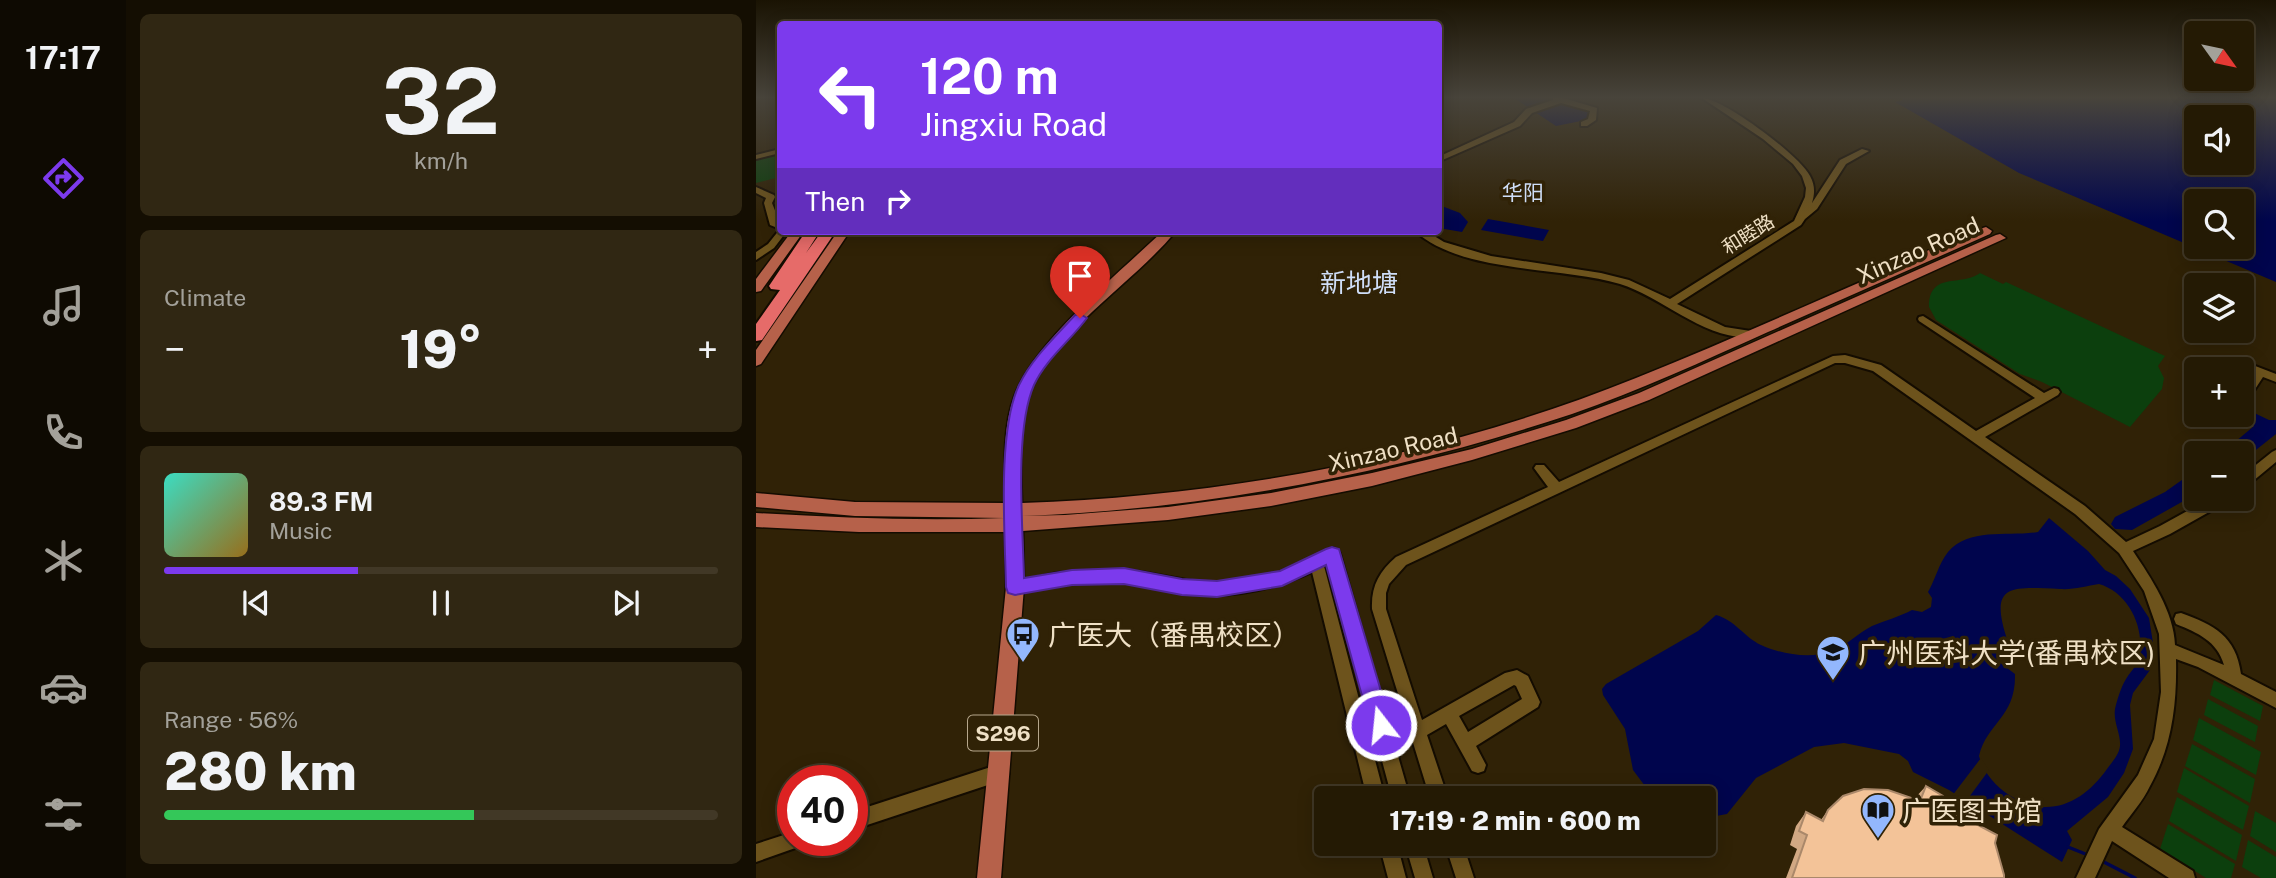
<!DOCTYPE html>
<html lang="en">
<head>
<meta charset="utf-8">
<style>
	:root { --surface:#241a04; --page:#302713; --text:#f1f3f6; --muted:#a3a19a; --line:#413826; --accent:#7c3aed }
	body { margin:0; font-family:"Public Sans","Noto Sans SC",sans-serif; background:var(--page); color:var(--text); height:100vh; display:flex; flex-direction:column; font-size:26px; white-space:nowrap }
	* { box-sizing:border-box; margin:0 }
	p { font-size:23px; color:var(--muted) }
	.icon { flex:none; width:38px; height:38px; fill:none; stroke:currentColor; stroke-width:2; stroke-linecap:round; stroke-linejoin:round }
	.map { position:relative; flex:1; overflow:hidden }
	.drawer { display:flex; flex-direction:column; gap:14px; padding:14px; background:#140e02; width:630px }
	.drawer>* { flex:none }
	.banner { position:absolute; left:21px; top:21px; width:665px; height:214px; border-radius:7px; box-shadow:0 4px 18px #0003,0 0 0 2px var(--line); background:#7c3aed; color:#fff; overflow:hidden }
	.needle { width:46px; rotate:123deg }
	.buttons { position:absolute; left:1428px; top:21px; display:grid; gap:14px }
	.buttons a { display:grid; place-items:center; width:70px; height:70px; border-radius:7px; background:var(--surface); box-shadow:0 4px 18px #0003,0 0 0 2px var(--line); font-size:35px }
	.speed { position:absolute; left:21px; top:765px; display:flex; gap:14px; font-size:35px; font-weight:700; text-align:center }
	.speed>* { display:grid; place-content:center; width:91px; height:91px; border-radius:50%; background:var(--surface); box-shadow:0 4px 18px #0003,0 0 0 2px var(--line); line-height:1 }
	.speed .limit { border:10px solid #d22; background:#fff; color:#111 }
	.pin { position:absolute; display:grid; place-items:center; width:60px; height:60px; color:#fff; margin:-72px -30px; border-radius:50% 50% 50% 0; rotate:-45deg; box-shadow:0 0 7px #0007 }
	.pin .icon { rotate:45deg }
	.me { position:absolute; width:77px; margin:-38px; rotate:344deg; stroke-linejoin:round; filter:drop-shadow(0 0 5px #0008) }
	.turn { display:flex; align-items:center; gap:24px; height:147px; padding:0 28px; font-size:32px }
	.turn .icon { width:91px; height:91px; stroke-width:2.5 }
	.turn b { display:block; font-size:49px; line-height:60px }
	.then { display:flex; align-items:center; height:66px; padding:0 28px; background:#0003; gap:14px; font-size:26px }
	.big { font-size:52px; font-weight:800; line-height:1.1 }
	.drawer .tile { flex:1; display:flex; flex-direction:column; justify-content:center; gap:10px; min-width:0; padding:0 24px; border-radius:10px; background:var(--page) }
	.drawer .dial { align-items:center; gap:0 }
	.dial b { font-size:91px; line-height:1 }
	.song { display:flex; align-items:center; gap:21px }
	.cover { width:84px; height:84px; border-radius:10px; background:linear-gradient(135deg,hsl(170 70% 55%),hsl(40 70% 35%)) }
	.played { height:7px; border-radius:4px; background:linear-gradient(90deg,var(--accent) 35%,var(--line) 35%) }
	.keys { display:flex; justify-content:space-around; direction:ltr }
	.heat { display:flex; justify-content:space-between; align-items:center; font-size:38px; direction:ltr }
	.charge { height:10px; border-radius:5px; background:linear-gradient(90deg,#34c759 56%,var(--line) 0) }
	.trip { position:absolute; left:558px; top:786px; width:402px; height:70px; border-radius:7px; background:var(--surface); box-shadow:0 4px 18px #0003,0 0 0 2px var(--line); font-weight:800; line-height:70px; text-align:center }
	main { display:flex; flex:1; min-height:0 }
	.dock { display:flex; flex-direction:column; width:126px; justify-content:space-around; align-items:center; background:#0e0a02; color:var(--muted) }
	.dock .icon { width:49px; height:49px }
	.dock .current { color:var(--accent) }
	.dock b { font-size:32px; color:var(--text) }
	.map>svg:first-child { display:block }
	.green { fill:#0c3f0d }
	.water { fill:#00054d; fill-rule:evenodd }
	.pier { fill:#302206 }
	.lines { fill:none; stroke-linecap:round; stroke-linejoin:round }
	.stream { stroke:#00054d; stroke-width:3.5 }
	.minor-casing { stroke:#140c01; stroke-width:4 }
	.major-casing { stroke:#140c01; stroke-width:3 }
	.highway-casing { stroke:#140c01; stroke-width:4 }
	.minor { fill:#6d531c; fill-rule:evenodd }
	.major { fill:#b6614a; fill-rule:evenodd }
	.highway { fill:#e66b69; fill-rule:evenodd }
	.wall { fill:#d1a883 }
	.building { fill:#f3c398; stroke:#aa886a; stroke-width:2 }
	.route { fill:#7c3aed; stroke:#51269a; stroke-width:2 }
	.labels { text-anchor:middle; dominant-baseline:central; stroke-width:7; stroke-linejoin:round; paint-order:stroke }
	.far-street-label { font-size:19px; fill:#efe0c5; stroke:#302206 }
	.far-quarter-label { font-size:21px; fill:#cfdef8; stroke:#302206 }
	.shield { fill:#302206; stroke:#b6a78c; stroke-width:2 }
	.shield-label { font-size:21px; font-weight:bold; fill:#efe0c5 }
	.street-label { font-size:23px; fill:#efe0c5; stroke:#302206 }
	.quarter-label { font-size:26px; fill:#cfdef8; stroke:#302206 }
	.near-poi-label { font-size:28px; fill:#efe0c5; stroke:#302206; text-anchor:start }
</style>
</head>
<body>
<main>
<nav class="dock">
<b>17:17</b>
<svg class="icon current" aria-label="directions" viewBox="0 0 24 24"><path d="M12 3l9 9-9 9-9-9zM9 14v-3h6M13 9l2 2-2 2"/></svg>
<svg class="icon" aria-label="music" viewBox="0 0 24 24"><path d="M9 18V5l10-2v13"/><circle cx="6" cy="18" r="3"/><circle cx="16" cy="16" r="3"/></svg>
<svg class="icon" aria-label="phone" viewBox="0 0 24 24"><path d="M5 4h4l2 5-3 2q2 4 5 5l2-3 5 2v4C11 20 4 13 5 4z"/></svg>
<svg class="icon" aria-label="climate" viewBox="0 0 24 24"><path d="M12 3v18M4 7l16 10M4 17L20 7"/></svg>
<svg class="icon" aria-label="car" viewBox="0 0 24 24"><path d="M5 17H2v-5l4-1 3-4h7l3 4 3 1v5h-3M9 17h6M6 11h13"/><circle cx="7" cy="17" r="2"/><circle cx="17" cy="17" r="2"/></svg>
<svg class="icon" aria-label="filters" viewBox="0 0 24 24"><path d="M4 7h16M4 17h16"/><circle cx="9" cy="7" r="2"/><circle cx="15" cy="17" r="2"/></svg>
</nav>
<section class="drawer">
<div class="tile dial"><b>32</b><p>km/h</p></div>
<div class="tile"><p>Climate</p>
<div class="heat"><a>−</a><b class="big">19°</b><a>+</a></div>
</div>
<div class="tile">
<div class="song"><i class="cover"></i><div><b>89.3 FM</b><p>Music</p></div></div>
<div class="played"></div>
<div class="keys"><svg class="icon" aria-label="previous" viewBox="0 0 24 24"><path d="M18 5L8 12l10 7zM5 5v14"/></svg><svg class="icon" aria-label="pause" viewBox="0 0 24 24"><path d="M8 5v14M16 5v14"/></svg><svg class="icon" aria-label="next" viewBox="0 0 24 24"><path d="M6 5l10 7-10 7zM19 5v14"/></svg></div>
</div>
<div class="tile"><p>Range · 56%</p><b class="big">280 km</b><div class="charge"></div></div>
</section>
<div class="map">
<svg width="1520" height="878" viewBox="0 0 1520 878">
	<rect width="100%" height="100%" fill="#302206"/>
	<path class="green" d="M24,154V177L0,183V160Z
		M1224,273L1247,284L1250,282L1409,356L1402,366L1408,378L1406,389L1374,427L1286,382L1264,374L1180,320L1173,307C1173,271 1205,287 1224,273Z
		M1458,680L1507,706L1504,721L1454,695Z
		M1452,699L1502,726L1499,742L1448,715Z
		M1443,718L1505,752L1500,775L1437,740Z
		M1436,744L1499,779L1494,803L1429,766Z
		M1428,768L1493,806L1487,830L1421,792Z
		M1421,797L1486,835L1480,861L1413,821Z
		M1499,811L1520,823V852L1494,836Z
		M1412,824L1479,864L1475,878H1450L1404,849Z
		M1492,840L1520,857V878H1505L1486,867Z"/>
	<path class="water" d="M758,98H787L833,110L830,120L800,126Z
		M1146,98H1520V282L1263,173L1139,102L1147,100ZM1440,117H1486V163H1440ZM1440,201H1486V247H1440Z
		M683,205L704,213L712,222L706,232L683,228Z
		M732,219L793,230L787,241L725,230Z
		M1492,410L1513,420H1520V434L1486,461V453H1466L1498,426L1486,419Z
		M1440,470V494L1376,530L1359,529L1355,524L1359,517L1409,492Z
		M1293,518L1332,551L1349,570L1360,576L1374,589L1393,618L1397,643L1394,670L1377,693L1374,705L1377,749L1368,773L1352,797L1311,831L1316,840L1306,862L1193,790L1157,772L1152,761L1143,754L1088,743L1058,747L1000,778L971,814L949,818L948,798H898L877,770L869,729L847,695L846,689L850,684L942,631L960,615C979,620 988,637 1005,645C1025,654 1052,659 1074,652C1089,647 1102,633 1116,626C1130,620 1143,617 1156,610L1166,612L1175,607L1176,598L1172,592C1179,580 1183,563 1192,552C1214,527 1253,537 1282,532ZM1343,584C1374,593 1391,631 1382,662C1379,668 1373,673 1370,679C1365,687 1361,700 1359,709C1357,722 1365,734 1364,746C1363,755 1356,762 1351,769C1330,799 1297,819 1260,799C1244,791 1228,775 1223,756C1231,722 1260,718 1259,674L1243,662L1239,648L1244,641L1252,642C1232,583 1254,587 1304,589C1317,590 1330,586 1343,584Z"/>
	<path class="pier" d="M1225,758L1233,770L1208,804L1196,796Z"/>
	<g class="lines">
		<path class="stream" d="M1312,847L1332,855
			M1344,860L1379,878"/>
		<defs>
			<path id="minor" d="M797,98H807L841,108L840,120L831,126H825V122L832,119L834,111L805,103L776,113L764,126L682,162V157L758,122L770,109L797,100Z
				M946,98C967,98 1044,156 1054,176C1059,185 1059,193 1056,203L1084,160L1106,149L1113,151L1090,164L1061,209L1049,219L1045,225L921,304L969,327L1001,332L1002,334L1001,336C954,345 907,297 864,284C804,266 706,274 659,231H670L688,242L735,256L845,273L873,280L914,299L1038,221L1049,197L1050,188L1046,176L1037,164L1007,139Z
				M24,149V153L0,159V155Z
				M0,187L18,195L19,197L16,203L24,223V231H31L18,248L0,260V252L12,244L24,229L14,225L8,203L10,198L0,193Z
				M1167,316L1288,393L1298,388L1302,389L1304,392L1302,395L1229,437L1329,506L1370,542L1404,526L1453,499H1471L1469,503L1414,534L1377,551C1395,578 1418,612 1419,645L1468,665C1461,641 1442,633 1420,624L1418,619L1420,614L1425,613C1458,625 1480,636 1485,674L1520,692V708L1442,667L1420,659C1421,704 1416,746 1394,786C1387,801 1375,814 1366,827L1437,871L1439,878H1413L1356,841L1339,878H1320L1343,829L1382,775L1398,739L1405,692L1403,634L1388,591L1363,553L1319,514L1117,371L1089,363H1079L650,565L633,584L630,593V609L666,720L749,673L761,670L772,676L784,702L782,707L720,746L730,765L728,771L722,773L716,771L690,724L671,735L692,798H674L616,609C615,586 623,572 640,557L792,487L778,468L780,465H788L803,482L1077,356L1089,355L1125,365L1220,431L1279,398L1163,321L1162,319L1163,317ZM758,685L760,686L766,699L712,732L703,716Z
				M1476,357L1520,374V382L1507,377L1492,400H1486V391L1498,374L1476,365L1473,369H1462L1468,359Z
				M1520,450V462L1491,486L1486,488V476L1516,452Z
				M577,548L582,550L584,554L654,798H636L573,563L568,566L629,798H611L556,572C516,590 473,599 430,593C410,591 391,583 372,582C334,580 296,585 259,593L254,591L252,587L254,583L301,573L356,570L385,572L447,583L486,581L523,573Z
				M244,764L250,767L253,773L250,779L96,830V812Z
				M37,832V840H48L45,846L0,862V844Z
				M623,844H641L650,878H632Z
				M649,844H667L677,878H659Z
				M689,844H707L718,878H700Z"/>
			<path id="major" d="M1230,227L1236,231L1234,234C1160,267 1086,299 1012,332C947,361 883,391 816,414C639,473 453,509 266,516L309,515L412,507L515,493L616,473L716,449L810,420L883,393L1240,235L1244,234L1250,238L893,400L820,428L716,460L616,486L515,506L412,520L267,531L268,587L245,878H221L250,587L249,532H103L0,527V513C83,518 166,521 249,518L99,516L0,507V493L99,502L249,503C249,470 246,429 258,397C277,343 364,272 407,231H420C376,285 299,329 273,395C262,424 265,471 266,503C473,496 687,456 880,378C962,345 1042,309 1123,274C1158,258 1194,238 1230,227Z
				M36,231H48L5,291L0,292V279Z
				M82,231H94L5,364L0,366V350Z"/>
			<path id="highway" d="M50,231H64L50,253L66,231H80L6,340L0,341V324L24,290L15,289L13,286Z"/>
		</defs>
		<use href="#minor" class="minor-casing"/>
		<use href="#major" class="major-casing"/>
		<use href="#highway" class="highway-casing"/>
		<use href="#minor" class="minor"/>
		<use href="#major" class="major"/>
		<use href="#highway" class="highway"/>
	</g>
	<path class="wall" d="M1170,786L1184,805L1239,843L1248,878H1030L1041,849L1034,845L1040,826L1050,812L1065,820L1072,810L1158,799Z"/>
	<path class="building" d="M1170,786L1187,796L1184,805L1241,835L1239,843L1248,875V878H1036L1051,835L1043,831L1050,812L1067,821L1072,810L1087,796L1108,789L1132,790L1164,801Z"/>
	<linearGradient id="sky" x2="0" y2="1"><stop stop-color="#1a1303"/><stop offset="0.44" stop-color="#48443b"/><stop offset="1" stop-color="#48443b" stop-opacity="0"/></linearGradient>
	<rect width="1520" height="221" fill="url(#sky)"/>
	<path class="route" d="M324,314L331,318C314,341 290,359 278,385C258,430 267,527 268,578L316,570L368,568L426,579L461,581L524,571L570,549L576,547L583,549L635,725L632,732L625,735L617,732L614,725L570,565L526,586L461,597L426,595L368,584L316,585L259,595L252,593L250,587C249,534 241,431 263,385C276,358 299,337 319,315Z"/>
	<defs>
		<symbol id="bus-pin" viewBox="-11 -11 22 30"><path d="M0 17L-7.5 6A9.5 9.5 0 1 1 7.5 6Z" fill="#93b7fd" stroke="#302206"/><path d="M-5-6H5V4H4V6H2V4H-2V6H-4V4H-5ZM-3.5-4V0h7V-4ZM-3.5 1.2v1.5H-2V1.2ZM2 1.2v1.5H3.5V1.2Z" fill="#111"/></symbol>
		<symbol id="university-pin" viewBox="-11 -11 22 30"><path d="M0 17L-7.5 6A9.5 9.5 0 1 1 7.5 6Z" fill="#93b7fd" stroke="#302206"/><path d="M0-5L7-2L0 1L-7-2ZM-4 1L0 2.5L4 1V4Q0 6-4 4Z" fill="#111"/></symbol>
		<symbol id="library-pin" viewBox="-11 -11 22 30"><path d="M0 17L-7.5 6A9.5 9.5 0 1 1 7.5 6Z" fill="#93b7fd" stroke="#302206"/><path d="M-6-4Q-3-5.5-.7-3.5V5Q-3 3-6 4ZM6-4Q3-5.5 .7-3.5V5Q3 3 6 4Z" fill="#111"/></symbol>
	</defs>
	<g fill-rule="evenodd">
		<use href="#bus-pin" x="248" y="615" width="38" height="52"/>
		<use href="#university-pin" x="1058" y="633" width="38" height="52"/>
		<use href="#library-pin" x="1103" y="791" width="38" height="52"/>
	</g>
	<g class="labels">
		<g class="far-street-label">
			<text transform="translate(992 234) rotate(-32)">和睦路</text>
		</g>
		<g class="far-quarter-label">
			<text x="767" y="192">华阳</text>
		</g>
		<rect class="shield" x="212" y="715.5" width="70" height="35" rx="5"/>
		<g class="shield-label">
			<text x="247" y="733">S296</text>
		</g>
		<g class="street-label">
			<text transform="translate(1162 250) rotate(-24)">Xinzao Road</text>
			<text transform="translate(637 449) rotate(-13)">Xinzao Road</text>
		</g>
		<g class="quarter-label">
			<text x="603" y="282">新地塘</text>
		</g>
		<g class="near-poi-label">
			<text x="292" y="634">广医大（番禺校区）</text>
			<text x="1102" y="652">广州医科大学(番禺校区)</text>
			<text x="1146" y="810">广医图书馆</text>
		</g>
	</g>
</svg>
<div class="buttons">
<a><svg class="needle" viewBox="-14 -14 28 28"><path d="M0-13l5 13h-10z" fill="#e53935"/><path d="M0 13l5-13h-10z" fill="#a3a19a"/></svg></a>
<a><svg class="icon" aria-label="sound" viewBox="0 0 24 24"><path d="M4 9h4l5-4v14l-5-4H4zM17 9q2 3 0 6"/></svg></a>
<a><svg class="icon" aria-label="search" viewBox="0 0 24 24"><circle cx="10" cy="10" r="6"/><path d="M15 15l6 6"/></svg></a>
<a><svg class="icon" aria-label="layers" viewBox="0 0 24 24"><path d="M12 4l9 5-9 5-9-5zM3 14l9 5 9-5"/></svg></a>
<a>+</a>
<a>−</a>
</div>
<div class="speed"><div class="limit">40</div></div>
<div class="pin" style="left:324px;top:318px;background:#d93025"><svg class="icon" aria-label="arrive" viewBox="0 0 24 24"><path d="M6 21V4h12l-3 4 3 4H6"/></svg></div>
<svg class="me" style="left:625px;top:725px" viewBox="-20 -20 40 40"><circle r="17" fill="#7c3aed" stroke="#fff" stroke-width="3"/><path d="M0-11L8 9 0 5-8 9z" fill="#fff"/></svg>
<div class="trip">17:19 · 2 min · 600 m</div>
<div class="banner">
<div class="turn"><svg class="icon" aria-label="left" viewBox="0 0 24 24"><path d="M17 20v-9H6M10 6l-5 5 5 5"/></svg><div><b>120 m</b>Jingxiu Road</div></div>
<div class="then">Then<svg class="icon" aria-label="right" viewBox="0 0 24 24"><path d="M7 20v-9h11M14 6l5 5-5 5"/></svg></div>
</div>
</div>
</main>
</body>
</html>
